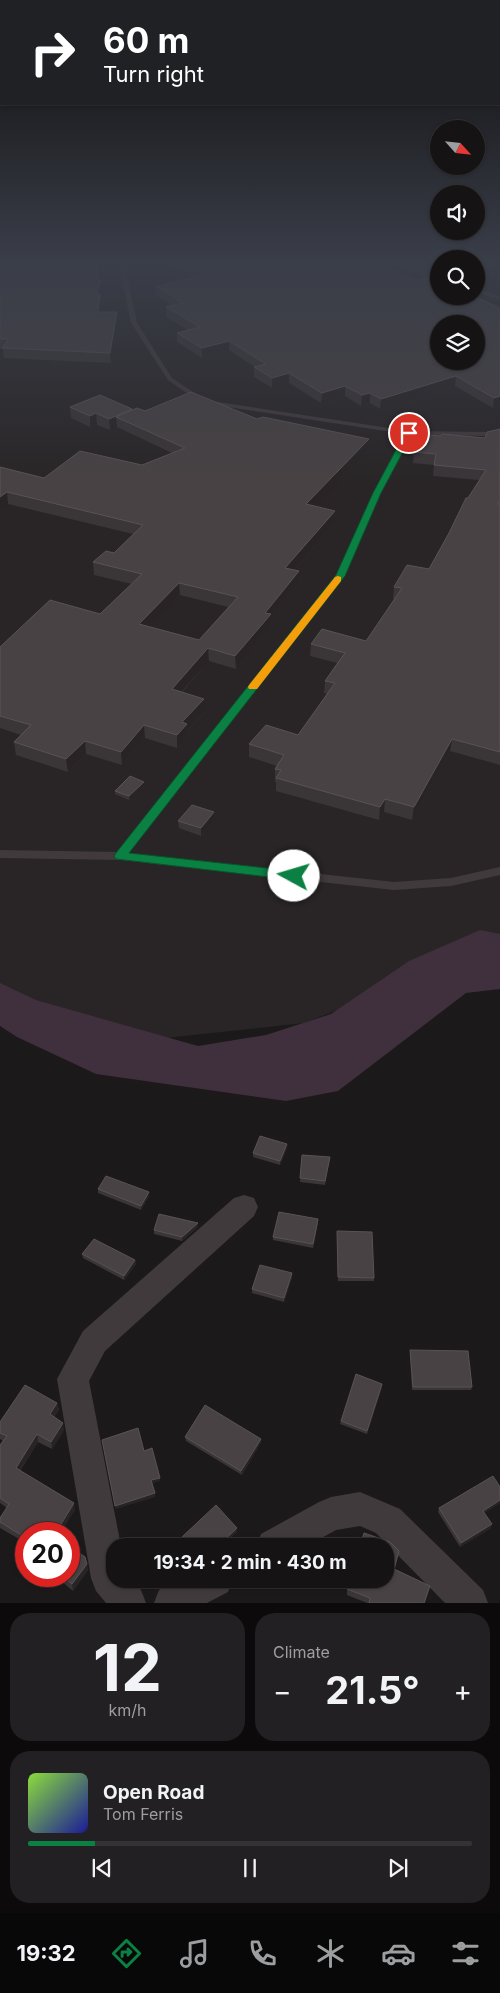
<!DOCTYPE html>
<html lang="en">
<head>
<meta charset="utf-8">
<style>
	:root { --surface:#151314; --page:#222022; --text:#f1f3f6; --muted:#9d9ea0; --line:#343234; --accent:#0b8043 }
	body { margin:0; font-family:Inter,sans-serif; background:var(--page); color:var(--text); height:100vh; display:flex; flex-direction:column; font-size:19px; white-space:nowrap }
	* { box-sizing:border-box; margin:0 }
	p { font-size:16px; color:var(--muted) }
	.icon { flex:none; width:28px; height:28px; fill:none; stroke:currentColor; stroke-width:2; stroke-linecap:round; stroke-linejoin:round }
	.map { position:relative; height:1603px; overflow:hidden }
	.side { display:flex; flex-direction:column; gap:10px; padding:10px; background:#0c0a0b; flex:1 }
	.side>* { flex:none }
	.hud { position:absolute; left:0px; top:0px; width:500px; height:105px; box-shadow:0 1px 4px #0004,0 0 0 1px var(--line); background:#202124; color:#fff; overflow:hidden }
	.needle { width:32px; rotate:117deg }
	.fabs { position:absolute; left:430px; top:120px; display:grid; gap:10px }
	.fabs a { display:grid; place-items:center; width:55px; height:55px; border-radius:50%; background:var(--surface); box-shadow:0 1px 4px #0004,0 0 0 1px var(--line); font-size:25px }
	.speed { position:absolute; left:15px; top:1522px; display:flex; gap:10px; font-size:25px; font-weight:700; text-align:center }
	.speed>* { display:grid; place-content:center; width:65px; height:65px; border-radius:50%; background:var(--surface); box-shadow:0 1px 4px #0004,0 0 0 1px var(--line); line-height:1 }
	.speed .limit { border:8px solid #d22; background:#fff; color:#111 }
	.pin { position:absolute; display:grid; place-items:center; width:42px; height:42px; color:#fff; margin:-21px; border:2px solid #fff; border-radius:50%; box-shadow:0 1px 5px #0007 }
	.me { position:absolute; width:55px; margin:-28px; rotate:276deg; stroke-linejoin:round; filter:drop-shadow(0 0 4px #0008) }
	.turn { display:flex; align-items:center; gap:18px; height:105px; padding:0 20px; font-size:22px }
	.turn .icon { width:65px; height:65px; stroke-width:2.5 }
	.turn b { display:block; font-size:35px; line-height:42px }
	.big { font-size:38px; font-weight:700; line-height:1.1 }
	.side .widget { flex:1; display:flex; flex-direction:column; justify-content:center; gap:8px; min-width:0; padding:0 18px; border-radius:20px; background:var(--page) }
	.side .dial { align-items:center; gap:0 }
	.dial b { font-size:65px; line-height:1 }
	.song { display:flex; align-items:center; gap:15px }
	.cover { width:60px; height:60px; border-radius:8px; background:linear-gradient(135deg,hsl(90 70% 55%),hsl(240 70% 35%)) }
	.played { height:5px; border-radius:2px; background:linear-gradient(90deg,var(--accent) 15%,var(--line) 15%) }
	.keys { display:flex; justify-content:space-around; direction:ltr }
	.heat { display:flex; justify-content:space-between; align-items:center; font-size:28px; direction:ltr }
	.side .tiles { flex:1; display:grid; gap:10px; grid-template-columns:1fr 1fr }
	.widget:last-child { grid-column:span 2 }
	.trip { position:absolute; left:106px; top:1538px; width:288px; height:50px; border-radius:20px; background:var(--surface); box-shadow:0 1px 4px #0004,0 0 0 1px var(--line); font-weight:700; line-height:50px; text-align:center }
	.tab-bar { display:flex; height:80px; justify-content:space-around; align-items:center; background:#080808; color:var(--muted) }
	.tab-bar .icon { width:35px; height:35px }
	.tab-bar .active { color:var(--accent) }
	.tab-bar b { font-size:22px; color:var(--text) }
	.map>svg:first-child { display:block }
	.built { fill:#292526; fill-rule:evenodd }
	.water { fill:#402f3d }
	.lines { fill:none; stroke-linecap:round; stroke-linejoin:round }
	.lane { fill:#413a3d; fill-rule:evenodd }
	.street { fill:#413a3d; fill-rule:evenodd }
	.wall { fill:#3a3537; fill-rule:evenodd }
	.shaded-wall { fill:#282425 }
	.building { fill:#484244; stroke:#5a5256; fill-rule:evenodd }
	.route { fill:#0b8043; stroke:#07532c }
	.slow { fill:#f59e0b }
</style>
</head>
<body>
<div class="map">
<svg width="500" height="1603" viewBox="0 0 500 1603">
	<rect width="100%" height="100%" fill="#1c191a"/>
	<path class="built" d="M0,261H439V296H476V261H500V947L304,1023L110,1044L0,987ZM439,324H476V361H439Z"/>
	<path class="water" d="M480,930L500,934V989L466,993L338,1091L286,1101L96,1074L17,1037L0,1026V983L36,1000L198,1046L266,1035L331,1014L409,961Z"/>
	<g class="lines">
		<path class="lane" d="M118,261H124L137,323L172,378L205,400L409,431L490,432L500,430V434L490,436L411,435L381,493L344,576L128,853L394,882L451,878L500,867V875L451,886L394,890L120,860L0,858V850L117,852L336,575L373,493L405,434L201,403L168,380L131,323Z
			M383,261H391L439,276V280Z
			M476,288L500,296V300L476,292Z"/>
		<path class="street" d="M244,1195L254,1198L258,1207L254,1216L105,1351L89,1381L121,1546H115V1579H132L141,1590L146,1603H106L96,1591L91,1578L57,1379L83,1331L234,1198Z
			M360,1492L400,1509L483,1590L488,1603H445L376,1533L360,1526L336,1530L307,1546H256L261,1534L319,1502L331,1497Z
			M180,1579H233L228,1592L207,1603H154L159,1590Z"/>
	</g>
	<path class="wall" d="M0,261L98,279L101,288L100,294L101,304L100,312H117L118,322L111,363L4,358L3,349H0Z
		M169,261H374L439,296L500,308V406L493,408L455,386L380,409L370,403L361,406L345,396L321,403L289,383L272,388L254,377V367H255L229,350L202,358L177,342V333L188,330L166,317V307L173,306L156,295V286L194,277L169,263Z
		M429,261H439V264Z
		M70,407L132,409L257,419L369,439V450L315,506L335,523L294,570L299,583L271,617V627L236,669L209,661L182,692L205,712L187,730V737L177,748L145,738L122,765L86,754L68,772L16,755L14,742L21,735L0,728V647L100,614L132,584L94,575L93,562L114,553L133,534L8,504L0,467L44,478L142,465L172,453L117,427L110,430L97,425L90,427L71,418ZM180,595L228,607L199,640L149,627Z
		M500,429V765L450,751L412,820L384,812L379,820L276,791V782H275V769L277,766L249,757V744L298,735L327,694L324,693L325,681L337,663L310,656L311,644L366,641L395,599H393L394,587L429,569L479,480L433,476L434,465L413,463L414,452L441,436L485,438Z
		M144,786L129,800L115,794V791Z
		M214,812V820L201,836L179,828L178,821Z
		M287,1144V1148L280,1165L253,1157V1153Z
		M302,1155L330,1157L325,1185L300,1182Z
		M98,1189L149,1192V1196L141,1210L98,1193Z
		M198,1223V1227L182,1241L154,1234V1230Z
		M318,1223L313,1248L273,1240V1237Z
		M337,1235L374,1278V1281H338Z
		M82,1254L135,1260L136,1264L124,1280L83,1258Z
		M292,1273V1277L284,1302L252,1293V1289Z
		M410,1350L472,1387L471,1390H412L410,1354Z
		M382,1384V1387L367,1434L340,1424L341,1421Z
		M57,1403L59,1410L54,1417L64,1430L52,1449L38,1442L20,1471L75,1510L26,1534V1543L0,1528V1518L7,1508L0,1503V1445L3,1441L0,1439V1422Z
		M185,1437L261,1439V1442L242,1475L186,1441Z
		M500,1487V1503L484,1513L491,1528L460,1547L438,1512L439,1508Z
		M237,1532L221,1546H188L183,1540L182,1537Z
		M399,1551L395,1569L428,1592L425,1603H367L347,1595V1589Z
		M85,1557L88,1570L73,1591L55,1576H69Z"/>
	<path class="shaded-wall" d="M98,261H100L97,288V279Z
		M101,279V288L98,304L97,294Z
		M100,294L101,304L99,322L98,312Z
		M117,312L118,322L111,363L110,353Z
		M229,341V350L202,358V348Z
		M289,373V383L272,388V378Z
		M456,376L455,386L380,409L381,399Z
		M345,386V396L321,403L322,393Z
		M370,393V403L361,406L362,395Z
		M500,396V406L493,408L494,398Z
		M132,409L116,417L117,427L110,430L109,419Z
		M96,413L97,425L90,427V416Z
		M369,439V450L306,516V504Z
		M7,492L8,504L0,509V497Z
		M335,511V523L285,580V568Z
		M299,571V583L271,617V627L236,669L235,656L265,613Z
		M179,583L180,595L140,637L139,624Z
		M208,648L209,661L173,701L172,689Z
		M204,699L205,712L187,730V737L177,748V735L182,722Z
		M144,725L145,738L122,765L121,752Z
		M452,739L450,751L412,820L414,807Z
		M85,741L86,754L68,772L66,759Z
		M144,782V786L129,800V796Z
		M385,799L384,812L379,820L380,807Z
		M214,812V820L201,836V828Z
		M287,1144V1148L280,1165V1161Z
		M149,1192V1196L141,1210V1206Z
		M198,1223V1227L182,1241V1237Z
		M135,1260L136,1264L124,1280V1276Z
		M292,1273V1277L284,1302V1298Z
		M382,1384V1387L367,1434V1431Z
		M57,1403L59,1410L51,1421L50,1414Z
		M63,1423L64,1430L52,1449L51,1442Z
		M37,1434L38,1442L17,1475L16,1468Z
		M261,1439V1442L242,1475L241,1471Z
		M160,1478V1481L151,1484V1480Z
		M155,1493V1497L116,1509L115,1506Z
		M500,1500V1503L482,1514L483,1511Z
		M74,1503L75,1510L60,1534H55Z
		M492,1524L491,1528L460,1547L461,1543Z
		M237,1528V1532L221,1546H218Z
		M87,1564L88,1570L73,1591L72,1584Z"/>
	<path class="building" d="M0,261H98L97,279H101L97,294H100L98,312H117L110,353L2,348L9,339H0Z
		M181,261H374L417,280L435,275L439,276V296H474L500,308V396L494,398L456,376L381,399L370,393L362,395L345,386L322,393L289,373L272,378L254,367L266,364L229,341L202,348L177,333L200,327L166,307L183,303L156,286L206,275ZM439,324H476V361H439Z
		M191,392L257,419L263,417L369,439L306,504L335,511L285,568L299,571L265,613L271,614L235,656L208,648L172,689L204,699L182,722L187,724L177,735L144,725L121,752L85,741L66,759L14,742L31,725L0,716V647L50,600L100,614L142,574L93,562L106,551L114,553L143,525L7,492L0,497V467L44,478L80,451L142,465L185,448L116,417L137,408L145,411ZM179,583L238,597L199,640L139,624Z
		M100,395L132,409L109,419L96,413L90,416L70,407Z
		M500,429V501L498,504H500V752L452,739L414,807L385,799L380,807L276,778L281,770L275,769L284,755L249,744L266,725L298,735L335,683L325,681L345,653L311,644L322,629L366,641L402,588L394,587L407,565L429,569L449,533L466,498H468L486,470L434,465L436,454L414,452L419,437L426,435L441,436L442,434L485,438L487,432Z
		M130,776L144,782L129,796L115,791Z
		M192,805L214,812L201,828L178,821Z
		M260,1136L287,1144L280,1161L253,1153Z
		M302,1155L330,1157L325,1181L300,1178Z
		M106,1176L149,1192L141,1206L98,1189Z
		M279,1212L318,1219L313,1244L273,1237Z
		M159,1214L198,1223L182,1237L154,1230Z
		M337,1231L372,1232L374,1278L338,1277Z
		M94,1239L135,1260L124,1276L82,1254Z
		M260,1265L292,1273L284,1298L252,1289Z
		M410,1350L468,1351L472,1387H413Z
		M356,1374L382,1384L367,1431L341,1421Z
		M25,1385L57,1403L50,1414L63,1423L51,1442L37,1434L16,1468L74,1503L55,1534H26V1538L0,1522V1518L9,1504L0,1498V1445L7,1436L0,1433V1422Z
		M205,1405L261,1439L241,1471L185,1437Z
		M138,1428L144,1451L152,1448L160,1478L151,1480L155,1493L115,1506L102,1440Z
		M493,1476L500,1487V1500L483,1511L492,1524L461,1543L439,1508Z
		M216,1505L237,1528L218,1546H190L182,1537Z
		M364,1533L390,1542L399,1551L394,1569L430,1586L424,1603H369L370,1598L347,1589L350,1579H385V1546H360Z
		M69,1545L85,1557L87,1564L72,1584L62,1576H69Z"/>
	<linearGradient id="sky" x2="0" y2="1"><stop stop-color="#0f0e0e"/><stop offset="0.54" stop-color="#3a3e49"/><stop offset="1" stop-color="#3a3e49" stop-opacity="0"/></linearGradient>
	<rect width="500" height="486" fill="url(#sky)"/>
	<path class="route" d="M409,431L413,433L381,493L345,576L129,853L294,871L300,876L298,879L294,880L116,859L114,856L116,853L336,575L373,493L405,433Z"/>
	<path class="slow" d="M338,576L341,577V581L257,689H249L248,687L249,685L335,577Z"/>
</svg>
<div class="fabs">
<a><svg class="needle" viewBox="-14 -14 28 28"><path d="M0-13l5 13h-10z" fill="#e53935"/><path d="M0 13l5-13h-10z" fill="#9d9ea0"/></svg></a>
<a><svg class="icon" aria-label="sound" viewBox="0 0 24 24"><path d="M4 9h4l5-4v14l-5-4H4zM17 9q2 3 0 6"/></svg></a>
<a><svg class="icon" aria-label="search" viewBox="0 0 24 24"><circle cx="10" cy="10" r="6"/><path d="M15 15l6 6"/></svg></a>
<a><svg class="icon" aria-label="layers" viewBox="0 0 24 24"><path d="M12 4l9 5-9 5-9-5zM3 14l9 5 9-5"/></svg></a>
</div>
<div class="speed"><div class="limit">20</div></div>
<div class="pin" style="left:409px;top:433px;background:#d93025"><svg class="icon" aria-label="arrive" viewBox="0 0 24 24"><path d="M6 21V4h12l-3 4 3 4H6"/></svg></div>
<svg class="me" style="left:294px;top:876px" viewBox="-20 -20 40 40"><circle r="19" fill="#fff"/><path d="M0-13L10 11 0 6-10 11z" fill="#0b8043"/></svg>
<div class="trip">19:34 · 2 min · 430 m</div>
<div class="hud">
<div class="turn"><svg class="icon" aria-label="right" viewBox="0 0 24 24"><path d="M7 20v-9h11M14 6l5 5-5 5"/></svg><div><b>60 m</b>Turn right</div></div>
</div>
</div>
<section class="side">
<div class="tiles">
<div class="widget dial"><b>12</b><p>km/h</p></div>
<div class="widget"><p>Climate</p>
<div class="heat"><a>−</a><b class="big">21.5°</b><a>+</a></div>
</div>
<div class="widget">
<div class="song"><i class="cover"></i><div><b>Open Road</b><p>Tom Ferris</p></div></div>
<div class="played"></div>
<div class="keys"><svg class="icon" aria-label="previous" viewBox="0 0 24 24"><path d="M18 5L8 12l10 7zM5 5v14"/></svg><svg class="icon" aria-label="pause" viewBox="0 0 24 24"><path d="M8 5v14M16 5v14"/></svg><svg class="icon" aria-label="next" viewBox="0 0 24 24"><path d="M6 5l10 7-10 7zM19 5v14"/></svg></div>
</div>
</div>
</section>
<nav class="tab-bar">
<b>19:32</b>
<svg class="icon active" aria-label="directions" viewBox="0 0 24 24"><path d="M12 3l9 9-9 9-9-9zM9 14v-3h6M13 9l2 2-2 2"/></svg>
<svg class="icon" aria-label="music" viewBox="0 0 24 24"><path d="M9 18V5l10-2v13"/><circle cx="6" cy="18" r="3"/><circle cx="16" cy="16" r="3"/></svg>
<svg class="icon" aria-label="phone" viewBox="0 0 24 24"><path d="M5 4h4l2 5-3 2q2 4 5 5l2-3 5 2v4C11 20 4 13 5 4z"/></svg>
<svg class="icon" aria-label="climate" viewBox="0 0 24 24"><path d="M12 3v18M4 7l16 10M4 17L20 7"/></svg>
<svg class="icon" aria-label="car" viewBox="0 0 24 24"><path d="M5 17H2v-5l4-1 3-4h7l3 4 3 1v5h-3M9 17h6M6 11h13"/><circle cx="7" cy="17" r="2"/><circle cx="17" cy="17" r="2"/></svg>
<svg class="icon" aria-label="filters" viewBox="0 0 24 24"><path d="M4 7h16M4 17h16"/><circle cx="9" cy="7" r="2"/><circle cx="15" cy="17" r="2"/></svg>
</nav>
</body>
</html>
